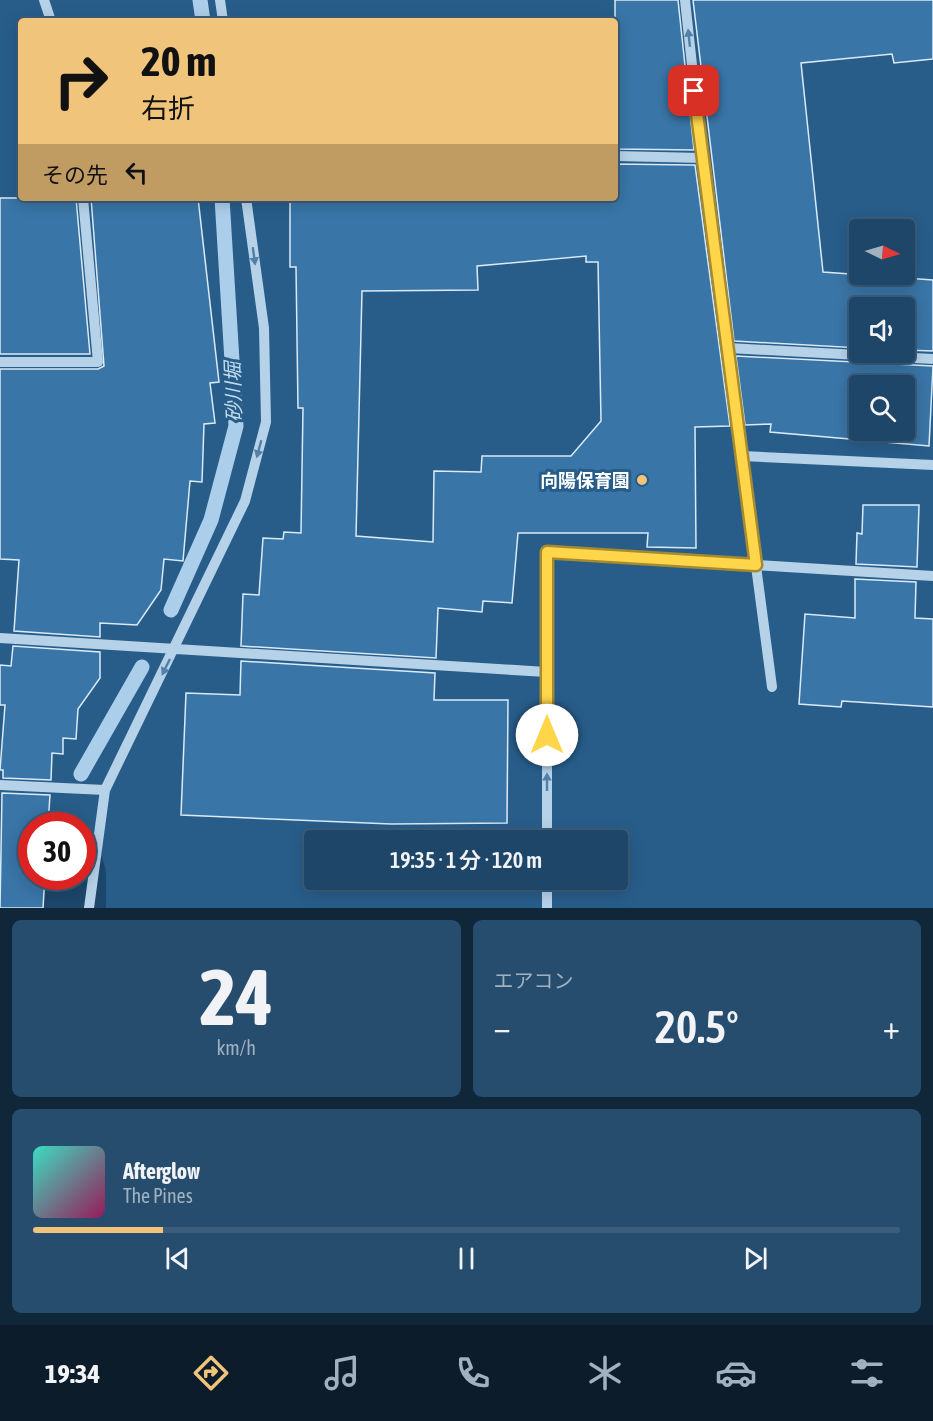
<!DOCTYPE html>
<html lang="ja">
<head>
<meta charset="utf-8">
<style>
	:root { --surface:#1e4668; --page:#264d6e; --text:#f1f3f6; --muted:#a1b1c0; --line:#3c5e7c; --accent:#f1c47c }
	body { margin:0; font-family:"Asap Condensed","Noto Sans JP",sans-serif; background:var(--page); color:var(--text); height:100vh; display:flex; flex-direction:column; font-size:22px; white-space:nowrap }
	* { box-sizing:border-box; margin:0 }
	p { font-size:20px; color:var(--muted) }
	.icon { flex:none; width:33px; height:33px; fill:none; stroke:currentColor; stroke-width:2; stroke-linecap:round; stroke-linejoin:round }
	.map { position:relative; height:908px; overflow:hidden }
	.panel { display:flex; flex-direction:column; gap:12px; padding:12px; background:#102639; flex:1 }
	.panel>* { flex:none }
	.guide { position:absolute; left:18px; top:18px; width:600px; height:183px; border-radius:6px; box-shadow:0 3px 15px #0003,0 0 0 2px var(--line); background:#f1c47c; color:#111; overflow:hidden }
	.needle { width:39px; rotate:95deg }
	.fabs { position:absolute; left:849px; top:219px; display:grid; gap:12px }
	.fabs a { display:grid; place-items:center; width:66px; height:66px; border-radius:6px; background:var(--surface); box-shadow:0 3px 15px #0003,0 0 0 2px var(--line); font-size:30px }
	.speed { position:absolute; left:18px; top:812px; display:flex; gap:12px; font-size:30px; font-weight:700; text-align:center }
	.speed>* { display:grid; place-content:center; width:78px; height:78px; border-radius:50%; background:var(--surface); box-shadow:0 3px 15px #0003,0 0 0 2px var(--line); line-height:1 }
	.speed .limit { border:9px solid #d22; background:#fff; color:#111 }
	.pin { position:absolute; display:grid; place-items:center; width:51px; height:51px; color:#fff; margin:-26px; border-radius:12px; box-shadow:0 3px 9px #0006 }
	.me { position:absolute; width:66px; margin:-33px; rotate:0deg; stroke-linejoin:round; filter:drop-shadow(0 0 4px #0008) }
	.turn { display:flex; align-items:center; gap:21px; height:126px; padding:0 24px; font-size:27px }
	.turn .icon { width:78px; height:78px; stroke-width:2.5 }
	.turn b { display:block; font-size:42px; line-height:51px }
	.then { display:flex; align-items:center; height:57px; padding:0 24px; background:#0003; gap:12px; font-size:22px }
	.big { font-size:45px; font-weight:600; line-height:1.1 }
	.panel .widget { flex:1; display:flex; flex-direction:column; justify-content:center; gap:9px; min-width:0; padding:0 21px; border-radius:9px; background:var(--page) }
	.panel .dial { align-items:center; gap:0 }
	.dial b { font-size:78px; line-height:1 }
	.song { display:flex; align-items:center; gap:18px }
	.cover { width:72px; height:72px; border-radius:9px; background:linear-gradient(135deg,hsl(170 70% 55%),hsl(330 70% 35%)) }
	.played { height:6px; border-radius:3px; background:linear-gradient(90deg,var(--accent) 15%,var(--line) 15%) }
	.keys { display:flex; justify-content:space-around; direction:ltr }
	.heat { display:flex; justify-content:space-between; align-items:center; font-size:33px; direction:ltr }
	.panel .tiles { flex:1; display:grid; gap:12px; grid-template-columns:1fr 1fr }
	.widget:last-child { grid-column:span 2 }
	.trip { position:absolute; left:304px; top:830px; width:324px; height:60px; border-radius:6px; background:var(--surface); box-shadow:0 3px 15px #0003,0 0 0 2px var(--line); font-weight:600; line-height:60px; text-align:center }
	.menu { display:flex; height:96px; justify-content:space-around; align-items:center; background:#0c1c2a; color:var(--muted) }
	.menu .icon { width:42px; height:42px }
	.menu .selected { color:var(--accent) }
	.menu b { font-size:27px; color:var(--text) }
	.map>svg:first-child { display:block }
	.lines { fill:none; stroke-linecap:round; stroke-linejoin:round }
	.stream { stroke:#abceea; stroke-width:15 }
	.river { stroke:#1d466b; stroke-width:88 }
	.building { fill:#3975a7; stroke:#daeaf7; stroke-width:1.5; fill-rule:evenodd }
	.minor { stroke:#b6d2e9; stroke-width:10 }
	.oneway { fill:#5380a6 }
	.route-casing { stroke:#a68a30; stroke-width:15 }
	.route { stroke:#ffd54a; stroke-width:10 }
	.poi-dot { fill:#f1c47c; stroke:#285d8a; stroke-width:2 }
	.labels { text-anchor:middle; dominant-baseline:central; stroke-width:6; stroke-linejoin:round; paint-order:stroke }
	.poi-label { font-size:18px; font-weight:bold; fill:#fff; stroke:#285d8a; text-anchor:end }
	.water-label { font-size:20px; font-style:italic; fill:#c2dcf0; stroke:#285d8a }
</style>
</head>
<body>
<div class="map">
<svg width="933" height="908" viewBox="0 0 933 908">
	<rect width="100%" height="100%" fill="#285d8a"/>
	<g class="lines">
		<path class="stream" d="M200,0L203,21
			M171,610L211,520L236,426L222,198
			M81,774L142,667"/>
		<path class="river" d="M62,908V876"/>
	</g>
	<path class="building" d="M615,0H678L694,150L615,149Z
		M693,0H933V59L894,63L892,54L801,63L823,272L933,280V351L904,350V308H860V348L734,341Z
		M615,164L695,165L730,426L695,427L696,548L647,547L648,533H518L512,603L483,601L482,612L438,608L436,658L241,646L243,594L259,595L263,538L283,539L284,532L301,533L303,408H298L296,267H290V198H615ZM586,256V262H598L601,421L571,456H482L481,472L434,471L433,542L356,536L362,291L478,290L477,266Z
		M0,198H76L90,354H0Z
		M91,198H198L219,382L210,383L215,423L204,424L202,482L190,481L183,561L164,559L161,590L137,625L100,623V637L14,631L19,560L0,559V369H98L104,366Z
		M736,356L933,366L929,446L770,432L771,424L745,425ZM860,386H904V430H860Z
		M863,505H919L917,567L856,564L857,533L862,534Z
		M855,579L916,582L915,618L933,619V707L842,701L841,707L799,704L805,614L855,618Z
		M13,646L100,652V678L78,709L76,739L63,738V754L52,753L51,780L3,778V770H0L5,705H0V665L11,666Z
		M241,661L435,673L434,700H508L507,823L391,824L181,815L186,693L240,695Z
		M2,793L50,795L48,825H32V876H45L43,908H0Z"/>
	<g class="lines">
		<path class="minor" d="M44,0L51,21
			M220,0L223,21
			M685,0L702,158L772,687
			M615,156L702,158
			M729,348L933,359
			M0,362H98L83,198
			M742,456L933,465
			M0,638L546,672
			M0,785L105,790
			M547,840V552L933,576
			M547,879V908
			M89,908L105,790L245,501L266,422L264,328L246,198"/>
	</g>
	<defs><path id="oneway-solid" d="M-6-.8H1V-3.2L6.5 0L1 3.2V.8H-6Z" transform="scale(1.5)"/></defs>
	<g class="oneway">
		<use href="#oneway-solid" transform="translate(689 38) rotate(-96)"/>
		<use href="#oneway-solid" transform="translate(254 256) rotate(82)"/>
		<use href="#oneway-solid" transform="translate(259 449) rotate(105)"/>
		<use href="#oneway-solid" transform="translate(166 667) rotate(116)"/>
		<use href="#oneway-solid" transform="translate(547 782) rotate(-90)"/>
	</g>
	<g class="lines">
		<defs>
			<path id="route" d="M547,735V552L756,565L694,91"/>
		</defs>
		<use href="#route" class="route-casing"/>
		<use href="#route" class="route"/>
	</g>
	<circle class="poi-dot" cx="642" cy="480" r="6"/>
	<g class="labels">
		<g class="poi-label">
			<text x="630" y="480">向陽保育園</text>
		</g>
		<g class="water-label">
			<text transform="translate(233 392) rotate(-92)">砂川堀</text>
		</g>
	</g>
</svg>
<div class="fabs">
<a><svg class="needle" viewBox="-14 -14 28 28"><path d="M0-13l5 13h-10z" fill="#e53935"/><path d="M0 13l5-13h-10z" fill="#a1b1c0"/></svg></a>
<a><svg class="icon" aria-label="sound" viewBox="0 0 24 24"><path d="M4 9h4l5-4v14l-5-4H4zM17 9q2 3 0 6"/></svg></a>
<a><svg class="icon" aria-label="search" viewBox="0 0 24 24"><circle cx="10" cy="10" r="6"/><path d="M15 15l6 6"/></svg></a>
</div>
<div class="speed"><div class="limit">30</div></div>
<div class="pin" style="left:694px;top:91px;background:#d93025"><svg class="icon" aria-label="arrive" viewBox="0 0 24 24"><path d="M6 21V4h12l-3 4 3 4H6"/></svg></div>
<svg class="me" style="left:547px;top:735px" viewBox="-20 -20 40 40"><circle r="19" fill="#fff"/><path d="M0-13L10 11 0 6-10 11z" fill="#ffd54a"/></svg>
<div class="trip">19:35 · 1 分 · 120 m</div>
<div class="guide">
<div class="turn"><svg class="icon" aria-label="right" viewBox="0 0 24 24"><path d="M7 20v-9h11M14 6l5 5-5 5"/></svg><div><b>20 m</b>右折</div></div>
<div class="then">その先<svg class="icon" aria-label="left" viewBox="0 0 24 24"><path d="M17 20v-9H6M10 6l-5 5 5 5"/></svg></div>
</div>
</div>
<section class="panel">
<div class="tiles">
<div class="widget dial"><b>24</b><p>km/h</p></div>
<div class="widget"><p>エアコン</p>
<div class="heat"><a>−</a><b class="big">20.5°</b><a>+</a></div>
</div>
<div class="widget">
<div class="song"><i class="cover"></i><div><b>Afterglow</b><p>The Pines</p></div></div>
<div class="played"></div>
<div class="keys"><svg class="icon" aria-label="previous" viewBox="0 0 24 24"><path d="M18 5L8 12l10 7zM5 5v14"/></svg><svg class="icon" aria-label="pause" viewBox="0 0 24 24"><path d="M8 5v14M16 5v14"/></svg><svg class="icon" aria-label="next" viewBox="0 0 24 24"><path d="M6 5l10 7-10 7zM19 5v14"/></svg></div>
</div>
</div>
</section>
<nav class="menu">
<b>19:34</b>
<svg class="icon selected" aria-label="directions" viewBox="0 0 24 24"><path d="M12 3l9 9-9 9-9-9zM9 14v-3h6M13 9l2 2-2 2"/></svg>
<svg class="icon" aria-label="music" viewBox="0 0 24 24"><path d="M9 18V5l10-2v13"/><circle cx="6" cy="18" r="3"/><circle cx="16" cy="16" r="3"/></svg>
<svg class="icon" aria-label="phone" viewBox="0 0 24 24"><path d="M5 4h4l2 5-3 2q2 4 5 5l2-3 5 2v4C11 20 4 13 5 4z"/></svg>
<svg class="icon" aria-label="climate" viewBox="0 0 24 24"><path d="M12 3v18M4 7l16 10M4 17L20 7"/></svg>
<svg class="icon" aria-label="car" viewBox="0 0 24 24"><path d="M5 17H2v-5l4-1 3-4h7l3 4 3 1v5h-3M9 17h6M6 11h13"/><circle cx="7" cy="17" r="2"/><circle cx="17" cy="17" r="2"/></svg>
<svg class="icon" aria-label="filters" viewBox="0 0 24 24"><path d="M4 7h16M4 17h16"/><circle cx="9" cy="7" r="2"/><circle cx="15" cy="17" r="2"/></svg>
</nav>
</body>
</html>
